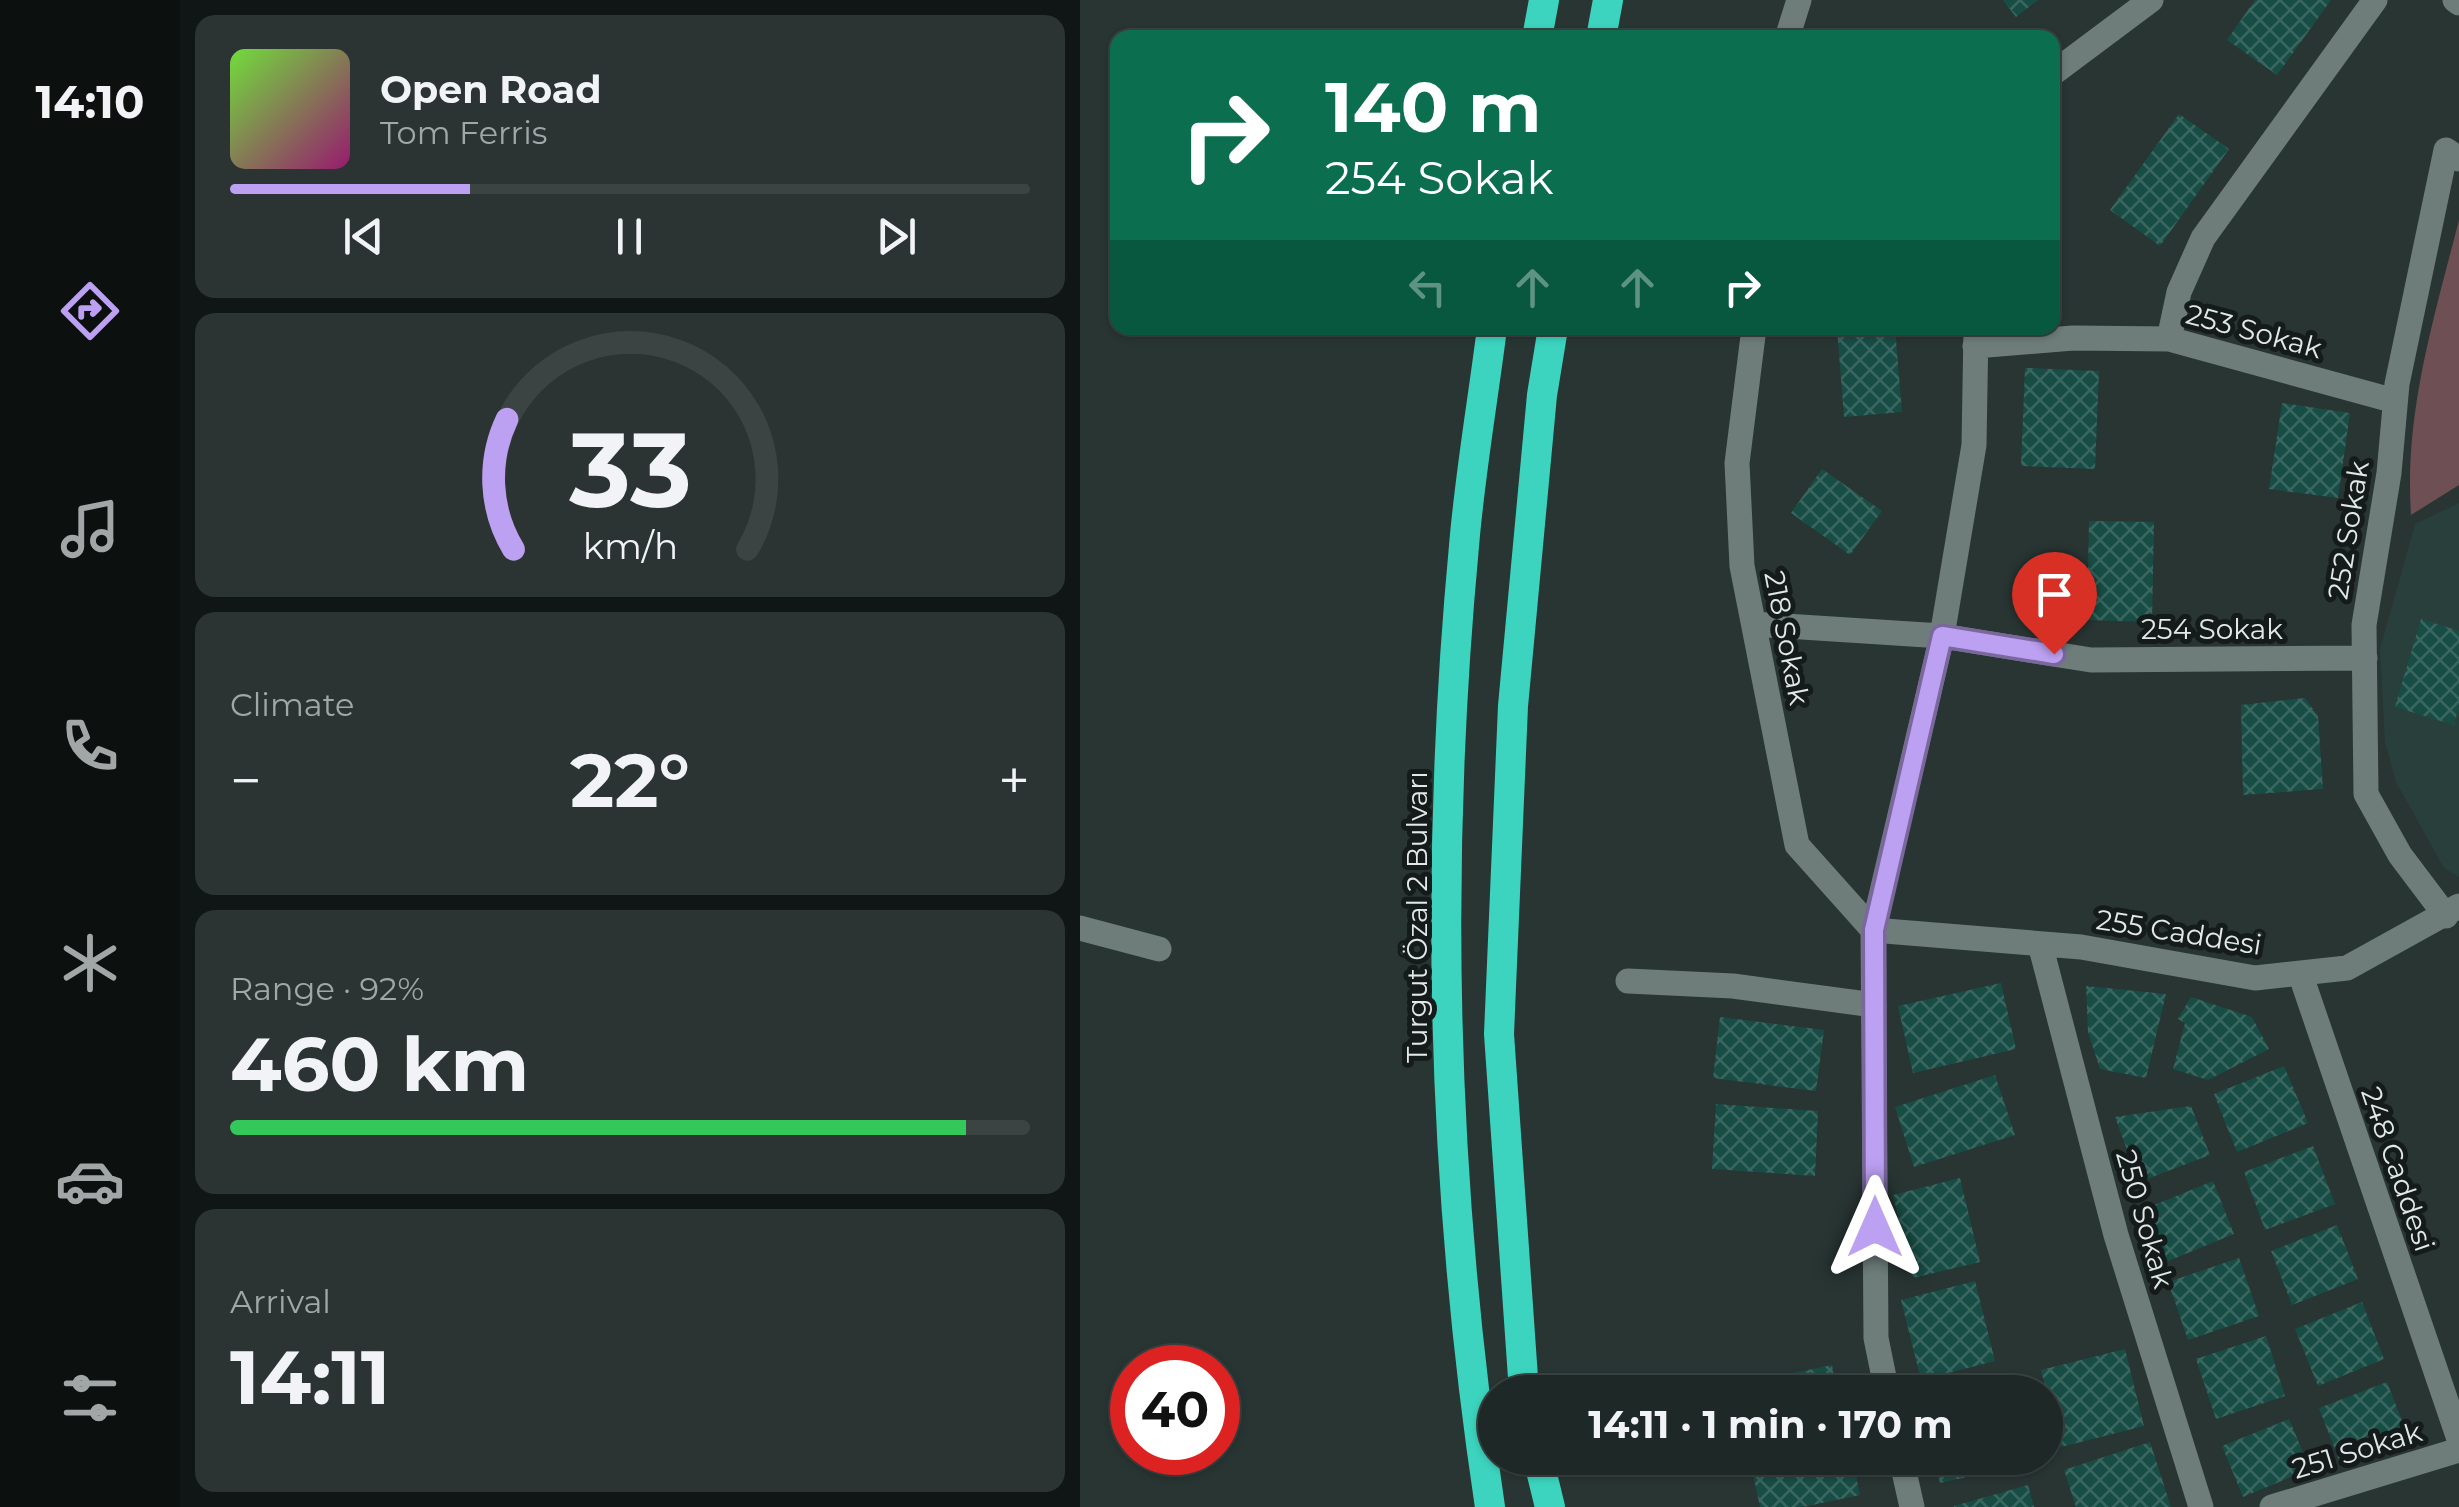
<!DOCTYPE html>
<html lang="en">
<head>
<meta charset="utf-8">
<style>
	:root { --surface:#1e2826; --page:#2b3432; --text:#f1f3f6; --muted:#a1a6a7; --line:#3c4443; --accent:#bca0f2 }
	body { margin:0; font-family:Montserrat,sans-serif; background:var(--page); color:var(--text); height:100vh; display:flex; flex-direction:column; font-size:38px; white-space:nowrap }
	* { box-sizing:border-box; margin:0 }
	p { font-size:32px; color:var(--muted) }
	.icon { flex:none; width:55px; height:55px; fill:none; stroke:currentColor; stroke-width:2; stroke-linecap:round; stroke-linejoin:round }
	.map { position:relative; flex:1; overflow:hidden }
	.side { display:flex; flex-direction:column; gap:15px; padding:15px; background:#101615; width:900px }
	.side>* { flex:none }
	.top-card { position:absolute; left:30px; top:30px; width:950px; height:305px; border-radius:20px; box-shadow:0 2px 8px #0004,0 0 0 2px var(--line); background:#0b6e4f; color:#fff; overflow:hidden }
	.speed { position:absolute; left:30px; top:1345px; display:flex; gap:20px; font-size:50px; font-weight:700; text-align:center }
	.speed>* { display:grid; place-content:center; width:130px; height:130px; border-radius:50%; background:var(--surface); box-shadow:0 2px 8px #0004,0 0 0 2px var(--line); line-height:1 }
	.speed .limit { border:15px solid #d22; background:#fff; color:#111 }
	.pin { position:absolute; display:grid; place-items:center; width:85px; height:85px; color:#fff; margin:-102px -42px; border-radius:50% 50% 50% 0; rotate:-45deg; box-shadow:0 0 10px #0007 }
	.pin .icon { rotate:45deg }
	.me { position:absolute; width:110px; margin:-55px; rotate:0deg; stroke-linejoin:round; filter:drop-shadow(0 0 8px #0008) }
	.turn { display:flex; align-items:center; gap:35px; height:210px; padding:0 50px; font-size:45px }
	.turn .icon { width:130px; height:130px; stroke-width:2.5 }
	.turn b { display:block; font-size:70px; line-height:85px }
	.lanes { display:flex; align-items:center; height:95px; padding:0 50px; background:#0003; justify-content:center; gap:50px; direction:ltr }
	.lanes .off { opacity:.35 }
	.big { font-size:75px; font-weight:700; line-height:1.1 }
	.side .widget { flex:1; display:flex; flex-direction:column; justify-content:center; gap:15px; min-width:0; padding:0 35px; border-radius:20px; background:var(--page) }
	.side .dial { align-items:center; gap:0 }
	.dial svg { height:260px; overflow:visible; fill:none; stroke:var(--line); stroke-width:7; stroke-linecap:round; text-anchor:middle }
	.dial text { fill:var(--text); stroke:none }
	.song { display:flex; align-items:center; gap:30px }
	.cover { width:120px; height:120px; border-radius:15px; background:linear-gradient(135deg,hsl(100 70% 55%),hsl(320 70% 35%)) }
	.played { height:10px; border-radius:5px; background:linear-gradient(90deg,var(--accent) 30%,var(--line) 30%) }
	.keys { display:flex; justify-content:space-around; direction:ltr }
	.heat { display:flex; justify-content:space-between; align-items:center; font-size:55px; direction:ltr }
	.charge { height:15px; border-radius:8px; background:linear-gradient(90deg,#34c759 92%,var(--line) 0) }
	.trip { position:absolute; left:398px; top:1375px; width:585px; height:100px; border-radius:50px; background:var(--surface); box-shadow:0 2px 8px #0004,0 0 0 2px var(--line); font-weight:700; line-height:100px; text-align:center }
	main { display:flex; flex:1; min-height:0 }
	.menu { display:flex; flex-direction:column; width:180px; justify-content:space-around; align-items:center; background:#0c100f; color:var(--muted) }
	.menu .icon { width:70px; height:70px }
	.menu .selected { color:var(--accent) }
	.menu b { font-size:45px; color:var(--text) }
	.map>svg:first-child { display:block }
	.built { fill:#293f3b }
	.green { fill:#6e4f54 }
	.building { fill:url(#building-cross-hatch) }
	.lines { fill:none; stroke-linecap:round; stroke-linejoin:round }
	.minor { stroke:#6e7d7a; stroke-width:25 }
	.highway { stroke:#3cd4be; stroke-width:30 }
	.route-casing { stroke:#7a689d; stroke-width:25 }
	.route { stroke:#bca0f2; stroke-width:18 }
	.labels { text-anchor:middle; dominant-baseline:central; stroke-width:10; stroke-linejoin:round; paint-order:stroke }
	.street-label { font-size:28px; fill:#e1e9e8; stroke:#151b1a }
</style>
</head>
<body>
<main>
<nav class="menu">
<b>14:10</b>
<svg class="icon selected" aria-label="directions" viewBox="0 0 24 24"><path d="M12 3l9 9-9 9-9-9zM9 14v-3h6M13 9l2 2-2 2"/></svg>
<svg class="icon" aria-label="music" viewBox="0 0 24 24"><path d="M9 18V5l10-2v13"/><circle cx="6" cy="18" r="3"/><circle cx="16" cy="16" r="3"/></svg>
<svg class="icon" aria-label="phone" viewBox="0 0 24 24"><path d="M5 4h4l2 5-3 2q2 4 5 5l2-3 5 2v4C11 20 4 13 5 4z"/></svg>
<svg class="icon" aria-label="climate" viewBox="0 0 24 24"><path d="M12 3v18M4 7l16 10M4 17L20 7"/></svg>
<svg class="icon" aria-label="car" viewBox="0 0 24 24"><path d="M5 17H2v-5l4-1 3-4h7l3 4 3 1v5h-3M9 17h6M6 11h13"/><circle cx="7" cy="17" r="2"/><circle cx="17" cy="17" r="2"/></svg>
<svg class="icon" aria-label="filters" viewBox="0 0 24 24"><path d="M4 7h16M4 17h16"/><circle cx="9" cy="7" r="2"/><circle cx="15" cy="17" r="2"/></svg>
</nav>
<section class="side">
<div class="widget">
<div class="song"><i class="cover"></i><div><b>Open Road</b><p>Tom Ferris</p></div></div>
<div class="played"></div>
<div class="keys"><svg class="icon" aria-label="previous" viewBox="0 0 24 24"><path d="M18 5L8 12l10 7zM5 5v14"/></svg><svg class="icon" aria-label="pause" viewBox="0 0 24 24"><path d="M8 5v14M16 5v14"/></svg><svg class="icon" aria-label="next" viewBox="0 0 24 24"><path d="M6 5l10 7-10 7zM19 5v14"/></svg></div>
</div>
<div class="widget dial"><svg viewBox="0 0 100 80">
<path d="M14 69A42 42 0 1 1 86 69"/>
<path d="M14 69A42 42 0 0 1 12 29" stroke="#bca0f2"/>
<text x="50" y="56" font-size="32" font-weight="700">33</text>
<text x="50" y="72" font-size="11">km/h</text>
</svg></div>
<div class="widget"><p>Climate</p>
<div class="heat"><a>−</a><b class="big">22°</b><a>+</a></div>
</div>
<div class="widget"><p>Range · 92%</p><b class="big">460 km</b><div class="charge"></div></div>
<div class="widget"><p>Arrival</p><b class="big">14:11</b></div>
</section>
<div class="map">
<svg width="1379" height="1507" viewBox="0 0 1379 1507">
	<defs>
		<pattern id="building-cross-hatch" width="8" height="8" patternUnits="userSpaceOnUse" patternTransform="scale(2.5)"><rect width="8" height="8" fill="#184d45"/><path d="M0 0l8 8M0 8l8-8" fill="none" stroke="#396760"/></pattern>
	</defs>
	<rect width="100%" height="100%" fill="#283533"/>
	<path class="built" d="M1379,503V877L1364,868L1316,782L1305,742L1300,649L1335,524Z"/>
	<path class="green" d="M1379,220V485L1331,515C1324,413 1354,318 1379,220Z"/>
	<path class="building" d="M923,0H958L936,17Z
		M1175,0H1251L1197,75L1147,40Z
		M1099,114L1149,149L1080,246L1030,210Z
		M757,328H815L822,412L764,417Z
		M945,368L1019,371L1015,469L941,466Z
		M1202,403L1270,413L1258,498L1189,489Z
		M742,469L802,511L770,555L711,513Z
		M1009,521L1074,522L1072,622L1007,620Z
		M1341,619L1379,631V707L1374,725L1315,707Z
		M1225,698L1238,716L1243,789L1163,795L1161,705Z
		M921,983L936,1049L833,1073L818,1006Z
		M1006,986L1086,994L1066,1078L1020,1069L1008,1032Z
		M1111,997L1172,1017L1189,1049L1128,1080L1093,1069L1105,1023L1098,1019Z
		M640,1017L744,1030L736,1091L633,1078Z
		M1204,1066L1228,1123L1157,1152L1134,1094Z
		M915,1075L935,1135L834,1167L815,1107Z
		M636,1104L738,1111L735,1176L632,1169Z
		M1111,1106L1130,1155L1059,1182L1035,1117Z
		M1233,1146L1255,1204L1185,1230L1164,1172Z
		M880,1178L900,1262L833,1278L813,1195Z
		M1133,1181L1154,1234L1088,1261L1067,1208Z
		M1257,1225L1278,1279L1212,1305L1191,1251Z
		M1159,1258L1179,1316L1108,1340L1088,1282Z
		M895,1281L915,1361L841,1380L821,1300Z
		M1282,1302L1304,1359L1238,1386L1215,1329Z
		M1186,1336L1205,1396L1136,1419L1116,1359Z
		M1045,1349L1064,1426L981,1447L961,1370Z
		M752,1365L757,1392H657L655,1385Z
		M1307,1382L1327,1434L1259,1460L1239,1408Z
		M926,1385L927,1392H896V1391Z
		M1209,1419L1230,1469L1163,1497L1142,1446Z
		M1070,1442L1091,1507H996L984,1470Z
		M680,1458H772L780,1495L723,1507H680L670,1460Z
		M855,1458H941L942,1465L860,1483Z
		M948,1485L954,1507H874V1506Z"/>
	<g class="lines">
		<path class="minor" d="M1375,0L1379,3
			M707,38L719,0
			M972,74L1071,0
			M674,328L657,463L662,566L717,845L793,930L1001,947L1175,978L1267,968L1379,906
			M1089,339L1099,292L1123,238L1295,0
			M895,346L993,338L1089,339L1315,401
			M674,624L862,636L1011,660L1285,658
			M1366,916L1320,855L1286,794L1284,625L1309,473L1317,384L1366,150L1379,159
			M0,928L79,949
			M960,944L1036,1235L1121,1507
			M1220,973L1379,1439
			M548,981L653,986L794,1005
			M807,1392L796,1338L793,930L862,636L894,445L896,328
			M821,1458L832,1507
			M1192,1507L1379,1450"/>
		<path class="highway" d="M457,38L464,0
			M521,38L528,0
			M444,1392L419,1034L433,706L462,395L473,328
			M458,1458L470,1507
			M410,1507C362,1189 354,866 384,546C390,473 403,400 412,328"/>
	</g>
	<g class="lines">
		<defs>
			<path id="route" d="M795,1227L794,930L862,636L974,654"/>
		</defs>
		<use href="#route" class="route-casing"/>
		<use href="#route" class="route"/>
	</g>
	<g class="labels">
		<g class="street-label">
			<text transform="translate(1174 331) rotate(15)">253 Sokak</text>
			<text transform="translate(1268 530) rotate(-81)">252 Sokak</text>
			<text x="1132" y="629">254 Sokak</text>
			<text transform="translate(707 638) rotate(79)">218 Sokak</text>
			<text transform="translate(337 917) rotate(-90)">Turgut Özal 2 Bulvarı</text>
			<text transform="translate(1099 932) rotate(9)">255 Caddesi</text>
			<text transform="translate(1318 1169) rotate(71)">248 Caddesi</text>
			<text transform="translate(1065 1219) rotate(74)">250 Sokak</text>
			<text transform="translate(1277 1450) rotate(-17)">251 Sokak</text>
		</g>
	</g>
</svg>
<div class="speed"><div class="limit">40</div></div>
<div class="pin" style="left:974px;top:654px;background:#d93025"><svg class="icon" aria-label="arrive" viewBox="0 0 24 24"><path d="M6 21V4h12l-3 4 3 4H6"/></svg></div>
<svg class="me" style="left:795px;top:1227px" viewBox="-20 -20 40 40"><path d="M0-17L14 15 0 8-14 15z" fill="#bca0f2" stroke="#fff" stroke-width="4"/></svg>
<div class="trip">14:11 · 1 min · 170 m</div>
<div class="top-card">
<div class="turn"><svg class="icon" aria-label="right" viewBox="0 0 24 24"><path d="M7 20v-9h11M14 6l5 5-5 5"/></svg><div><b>140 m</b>254 Sokak</div></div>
<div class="lanes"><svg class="icon off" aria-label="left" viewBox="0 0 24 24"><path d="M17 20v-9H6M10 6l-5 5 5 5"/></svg><svg class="icon off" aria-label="ahead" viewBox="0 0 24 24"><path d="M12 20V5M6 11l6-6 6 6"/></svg><svg class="icon off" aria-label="ahead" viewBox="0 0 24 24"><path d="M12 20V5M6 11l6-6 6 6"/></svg><svg class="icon" aria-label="right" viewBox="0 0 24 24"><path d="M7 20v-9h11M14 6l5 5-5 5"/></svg></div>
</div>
</div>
</main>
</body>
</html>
